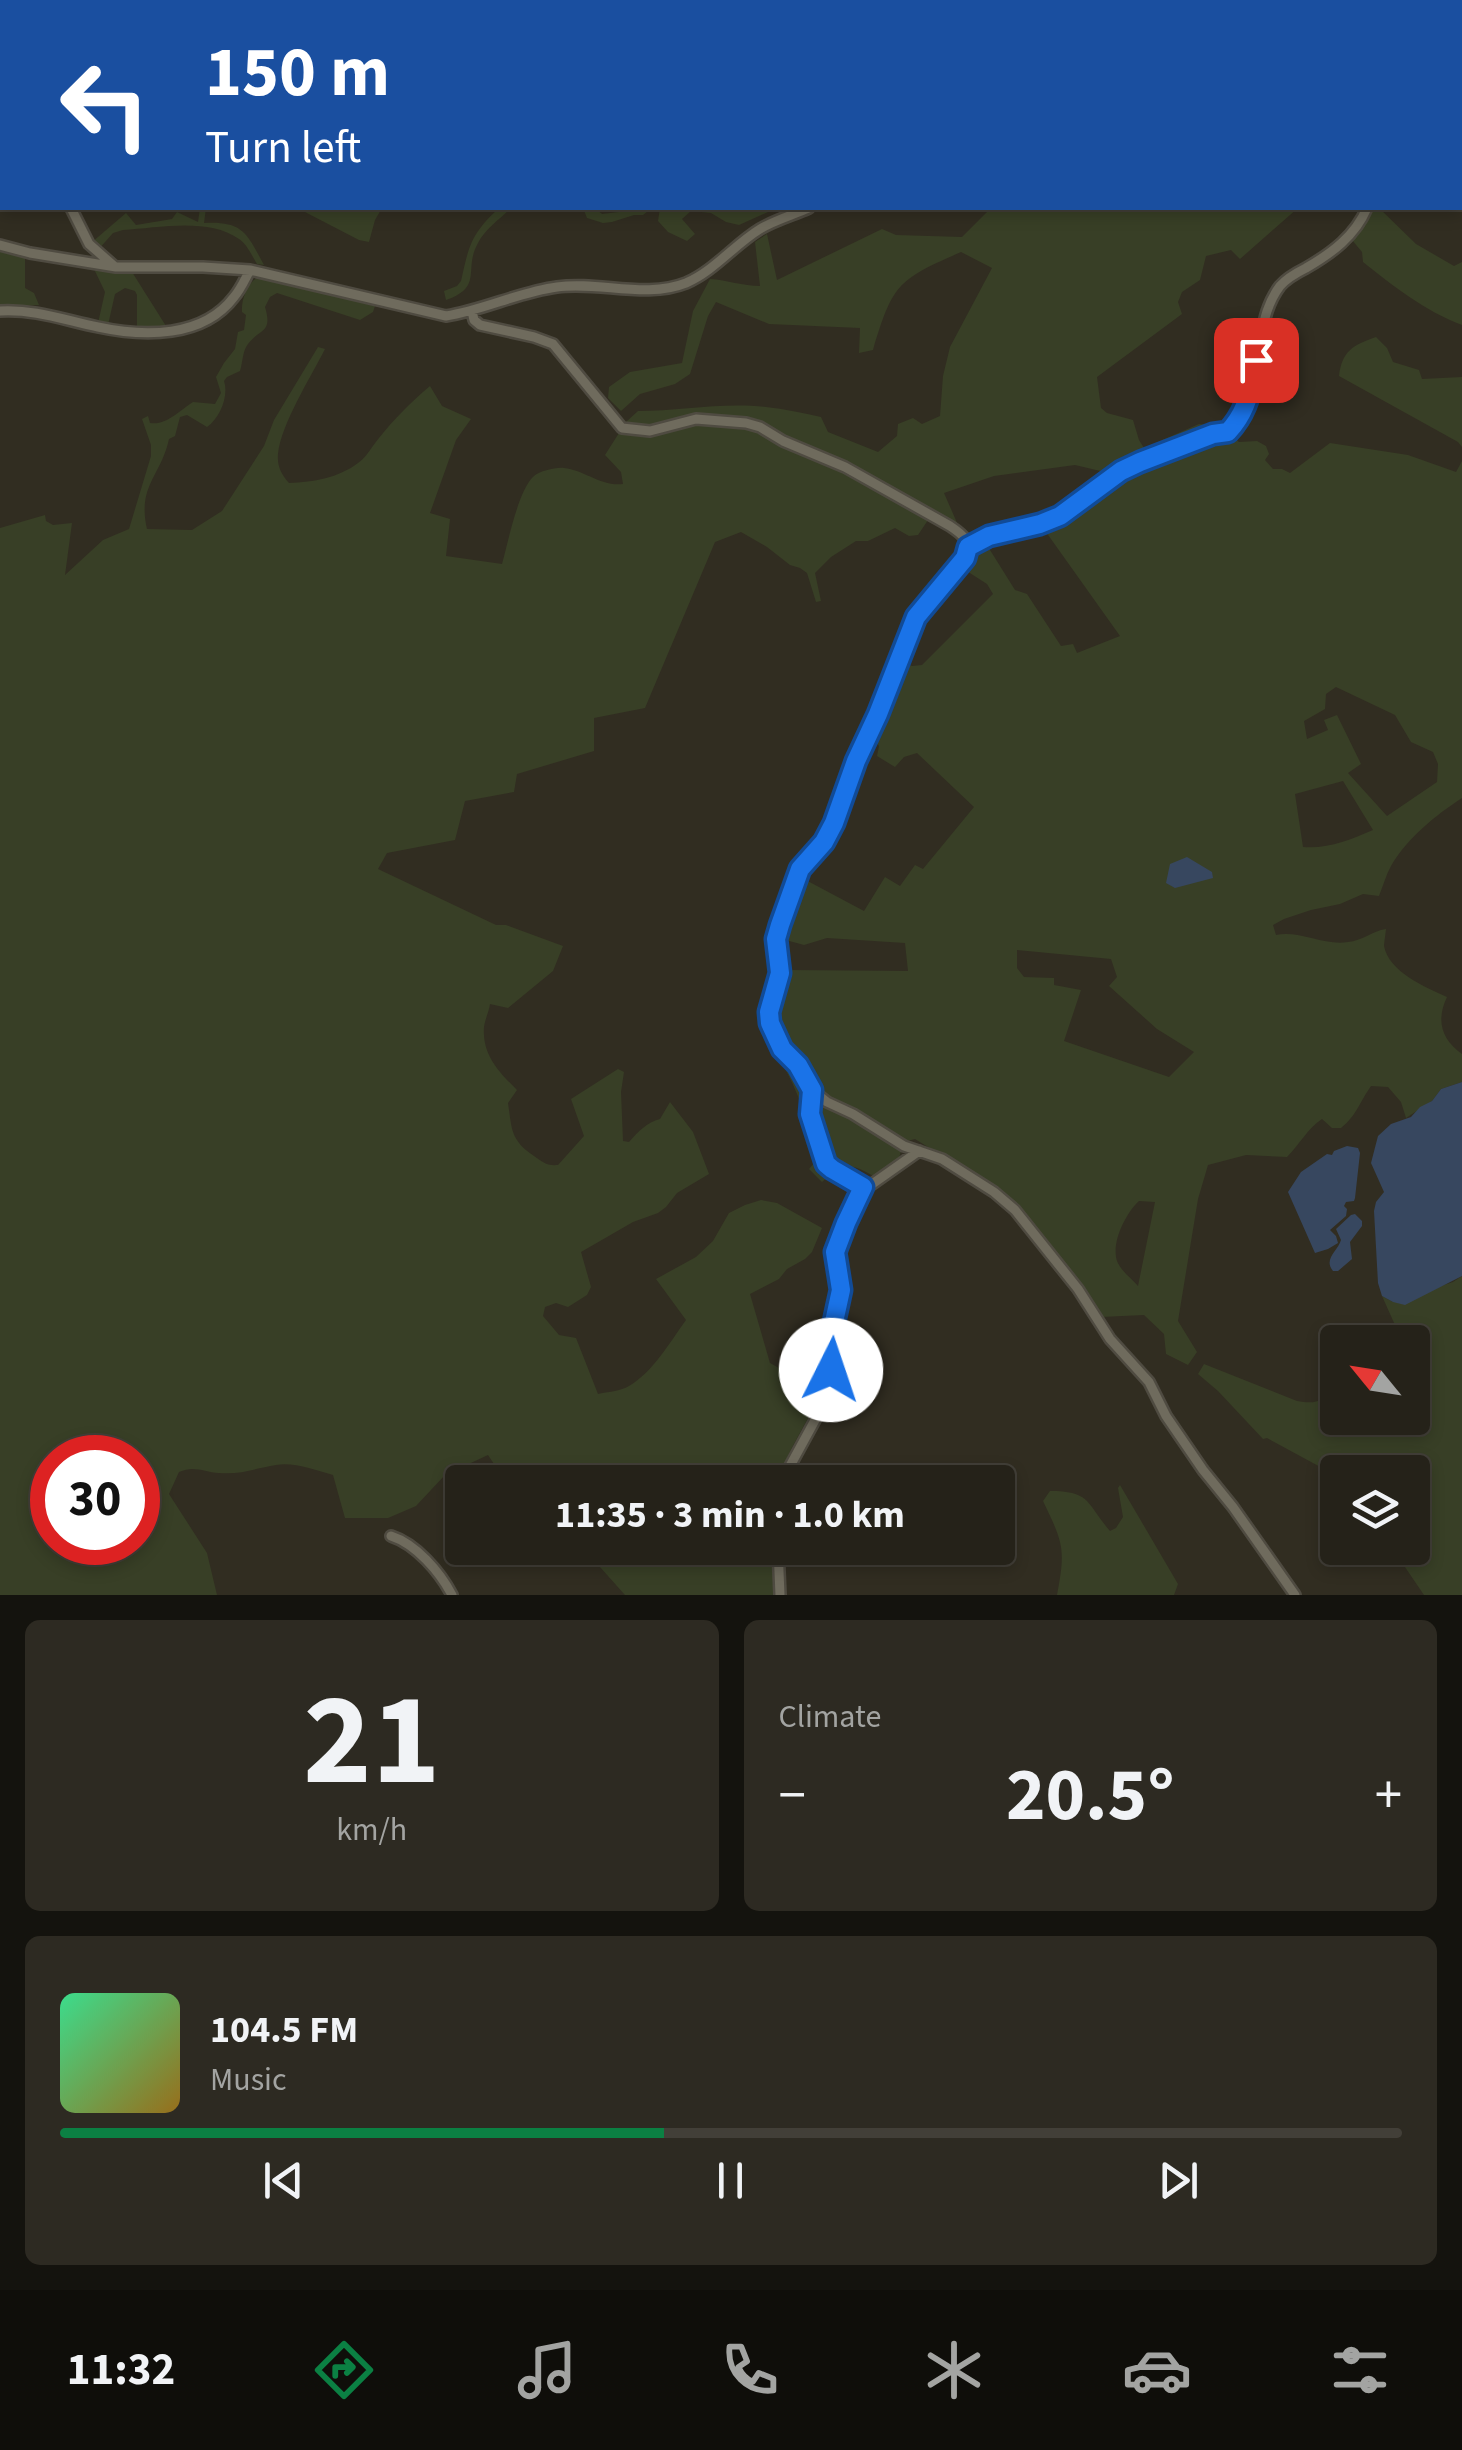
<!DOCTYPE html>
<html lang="en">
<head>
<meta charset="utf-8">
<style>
	:root { --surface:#252219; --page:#2d2a22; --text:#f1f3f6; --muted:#a3a4a2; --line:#423f38; --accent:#0b8043 }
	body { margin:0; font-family:"Source Sans 3",sans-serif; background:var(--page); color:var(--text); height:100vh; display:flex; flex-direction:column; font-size:38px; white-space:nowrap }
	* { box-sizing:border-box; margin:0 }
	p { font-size:32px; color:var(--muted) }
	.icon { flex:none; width:55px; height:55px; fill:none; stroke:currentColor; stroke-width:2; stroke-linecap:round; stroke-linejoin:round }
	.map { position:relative; height:1595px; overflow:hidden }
	.panel { display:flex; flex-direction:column; gap:25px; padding:25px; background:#14130e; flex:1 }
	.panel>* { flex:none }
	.top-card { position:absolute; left:0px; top:0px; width:1462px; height:210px; box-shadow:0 5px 15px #0003,0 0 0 2px var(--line); background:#1a4fa0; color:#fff; overflow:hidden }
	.needle { width:65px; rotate:300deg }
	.buttons { position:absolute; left:1320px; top:1325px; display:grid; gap:20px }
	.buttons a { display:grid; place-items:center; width:110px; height:110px; border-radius:10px; background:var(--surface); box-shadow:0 5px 15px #0003,0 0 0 2px var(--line); font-size:50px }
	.speed { position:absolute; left:30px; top:1435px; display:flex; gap:20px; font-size:50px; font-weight:700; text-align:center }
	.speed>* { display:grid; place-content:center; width:130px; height:130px; border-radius:50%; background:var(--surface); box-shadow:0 5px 15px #0003,0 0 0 2px var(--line); line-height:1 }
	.speed .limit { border:15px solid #d22; background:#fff; color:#111 }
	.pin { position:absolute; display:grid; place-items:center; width:85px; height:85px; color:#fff; margin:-42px; border-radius:20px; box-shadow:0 5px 15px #0006 }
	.me { position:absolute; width:110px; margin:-55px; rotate:4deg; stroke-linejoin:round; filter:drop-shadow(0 0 8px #0008) }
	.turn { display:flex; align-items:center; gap:35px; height:210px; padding:0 40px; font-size:45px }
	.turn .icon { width:130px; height:130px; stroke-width:2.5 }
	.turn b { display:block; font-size:70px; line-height:85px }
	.big { font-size:75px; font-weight:700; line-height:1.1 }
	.panel .widget { flex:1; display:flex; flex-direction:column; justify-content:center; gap:15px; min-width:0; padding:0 35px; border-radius:15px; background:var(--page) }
	.panel .dial { align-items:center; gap:0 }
	.dial b { font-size:130px; line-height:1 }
	.song { display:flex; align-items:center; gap:30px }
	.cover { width:120px; height:120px; border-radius:15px; background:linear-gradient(135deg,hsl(150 70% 55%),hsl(40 70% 35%)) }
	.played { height:10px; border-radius:5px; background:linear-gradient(90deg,var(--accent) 45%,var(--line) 45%) }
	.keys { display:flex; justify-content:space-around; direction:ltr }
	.heat { display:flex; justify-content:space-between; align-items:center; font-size:55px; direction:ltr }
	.panel .tiles { flex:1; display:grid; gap:25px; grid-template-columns:1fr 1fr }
	.widget:last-child { grid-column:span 2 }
	.trip { position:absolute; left:445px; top:1465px; width:570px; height:100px; border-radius:10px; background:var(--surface); box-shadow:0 5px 15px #0003,0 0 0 2px var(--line); font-weight:700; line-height:100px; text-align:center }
	.tab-bar { display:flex; height:160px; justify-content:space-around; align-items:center; background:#0f0e0a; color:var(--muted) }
	.tab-bar .icon { width:70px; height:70px }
	.tab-bar .active { color:var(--accent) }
	.tab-bar b { font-size:45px; color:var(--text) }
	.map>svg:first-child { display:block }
	.green { fill:#383f26; fill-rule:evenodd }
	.water { fill:#37475f }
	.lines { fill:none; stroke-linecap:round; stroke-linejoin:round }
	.street-casing { stroke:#4f4b41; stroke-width:14 }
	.street { stroke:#6f6b5d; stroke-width:9 }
	.route-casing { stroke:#114b97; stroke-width:25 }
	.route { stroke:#1a73e8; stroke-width:18 }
</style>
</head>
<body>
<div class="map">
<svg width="1462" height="1595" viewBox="0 0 1462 1595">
	<rect width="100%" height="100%" fill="#312d21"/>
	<path class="green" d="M260,0H568V2H259Z
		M603,0H877L876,2H604Z
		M1011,0H1169L1170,2H1009Z
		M1312,0H1462V114L1460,115V2H1306Z
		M200,208H206L204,223C244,221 247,234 264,265L257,264C252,256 247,244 239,239C208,217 158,228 123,230L113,233L98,250L91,243L126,213L136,225L172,219L177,212L198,222Z
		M303,208H382L375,220L369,242L359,240L303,211Z
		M499,208H511C500,219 485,229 478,243C463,269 484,287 446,300L444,291L457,286L461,281C469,245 471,234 499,208Z
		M583,208H595L602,214L652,208L643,215H634L612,222L603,223L587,218Z
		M660,208H777L739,225L726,222L711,213L691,211L682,219L695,234L687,241L668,232L658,221Z
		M988,208H1298L1240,259L1231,250L1206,256L1200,280L1182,292L1178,302L1182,314L1097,377L1101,408L1107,413L1133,420L1139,440L1144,448L1199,424L1219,426L1239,442L1257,441L1266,446L1269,454L1265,460L1273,469H1282L1290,473L1330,443L1408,455L1456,472L1462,461V798C1436,815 1407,838 1391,866C1386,875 1383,886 1379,896L1363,894L1340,904L1311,910L1284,919L1273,925L1276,935C1299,930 1324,946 1348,942C1362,941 1372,931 1386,929C1386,930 1384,944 1384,946C1389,972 1425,987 1447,997C1436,1020 1441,1039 1462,1054V1082L1441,1089L1432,1101L1406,1118L1401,1102L1388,1087L1371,1086C1359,1103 1357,1115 1341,1128H1332L1322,1119C1308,1128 1299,1145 1287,1157L1246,1155L1208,1165L1198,1199L1178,1321L1197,1352L1188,1365L1166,1354L1164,1334L1144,1315L1101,1317L1020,1209L996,1189L915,1139L903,1142L899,1159L877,1178C851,1163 845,1161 822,1182L809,1169L814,1163C810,1125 799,1091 779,1058L787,1049L778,1032L775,1017L785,970L908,971L905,943L827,938L804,945L782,939L786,922L802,878L864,911L885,877L900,886L915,865L923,869L974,807L917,753L904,757L895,767L877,756L879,746L872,736L901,662L912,666L922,665L993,594L987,584L962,568L975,547L985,542L1015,590L1027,594L1061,646L1073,644L1077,653L1120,636L1041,525L1113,474L1075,465L994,476L944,493L958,525L972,536L962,546L953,533L928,520L918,535L909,536L895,528L868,541H856L831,557L815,573L821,601L816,602L807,573L800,568L790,565L767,547L741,532L715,542L645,708L594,718V751L517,774L514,792L465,801L455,840L387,853L378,869L496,925H506L563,946L553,971L508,1008L490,1004C489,1012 485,1019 484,1027C482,1055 499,1072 517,1090L508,1103C512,1129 510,1140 534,1156C543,1162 546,1166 558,1165L584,1136L571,1099L618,1069L624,1072L621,1092L623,1141L629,1142C638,1132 647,1122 660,1119L670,1102L693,1132L709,1174L677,1193L666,1207L658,1213L633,1222L581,1252L591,1287L587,1295L568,1307L556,1303L545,1307L543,1316L559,1335L576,1338L598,1394C607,1392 621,1391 629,1386C653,1372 670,1342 686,1320L656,1279L696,1257L713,1241L729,1213L745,1205L761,1200L777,1203L822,1228L812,1252L805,1259L787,1269L779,1279L750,1294L770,1363L821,1391C809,1422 786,1450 779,1482H506L488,1455L445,1475L416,1506L388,1518H345L333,1475C315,1470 294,1462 276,1465C256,1468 241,1475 219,1473C204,1472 194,1465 179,1472L169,1494L207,1553L217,1595H0V528L45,515L46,521L53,525L72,523L65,575L103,540L129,529L151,456V445L142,419L148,416L150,423C166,426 180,410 193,402L215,404L221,393L216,377L224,363L235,349L238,332L244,330L246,315L242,312C241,299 248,281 260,276L375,306L373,312L360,320L277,293L270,297L265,307C273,334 260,328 248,344C242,352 243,362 240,371L227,377L224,381C229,396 220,418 207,427L187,415L180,417L175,436L169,439C161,476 137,486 147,529L192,530L222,511L264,446L274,420L318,347L325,349C311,377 281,424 278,454C277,466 281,474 289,483C314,482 338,478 358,463C367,457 372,446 379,438C394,419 411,402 430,386L442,406L471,419L456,440L430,513L450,519L446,556L502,564C508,543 518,490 534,476C540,471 556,467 564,468C584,470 602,487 623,484L621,472L605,455L626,422L638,411C680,411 724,402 766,407C784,409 803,413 821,417L828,432L878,452L897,436L898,424L913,418L922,424L940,416L943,376L950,347L992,268L961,252C897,280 893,284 873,350L859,353L860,328L769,324L716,302L708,316L690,374L675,384L640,394L621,411L608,398L609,387L630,372L682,363L693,311L710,279C727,280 743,286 760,286L755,242L767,234L777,280L882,229L896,235L962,237L989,210ZM1336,687L1395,715L1411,742L1433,752L1438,764L1437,782L1387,816L1348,773L1361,764L1337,715L1324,720L1328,730L1307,739L1304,721L1325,709L1326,694ZM1343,781L1373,830C1350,840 1328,849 1303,847L1295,794ZM1017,950L1111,959L1117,977L1109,986L1157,1029L1194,1052L1169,1077L1064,1041L1081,990L1054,985V978L1024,977L1017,968ZM1139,1201L1155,1202L1138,1286C1131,1278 1121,1271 1117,1261C1111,1242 1126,1213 1139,1201ZM52,1458H138V1542H52Z
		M1372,208H1379L1416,244L1454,266L1462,262V325C1425,311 1393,286 1363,262L1362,252L1352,240Z
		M0,249L25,255V288L34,293L39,305L0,307Z
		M94,269L132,272L166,326L137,329V295L135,291L125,288L115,294L108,325L98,323L105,292Z
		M1376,337L1387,348L1393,362L1419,370L1422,379L1462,377V447L1458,442L1339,376C1342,351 1353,345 1376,337Z
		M1462,1276V1595H1424L1392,1548H1412V1472H1338L1337,1476L1267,1438L1263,1439L1218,1391L1198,1374L1204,1364L1297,1401C1317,1405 1322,1400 1337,1389L1338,1418H1412V1342H1387L1395,1325L1382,1296L1393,1302L1453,1282Z
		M1120,1485L1178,1584L1174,1595H1057C1066,1548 1063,1543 1043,1501L1050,1491C1091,1491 1086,1503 1110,1531L1116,1528L1123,1517L1118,1488Z
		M583,1548H773L776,1595H625Z"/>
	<path class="water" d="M1187,857L1212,872L1213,878L1175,888L1166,883L1170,864Z
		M1462,1082V1276L1405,1305L1393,1302L1382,1296L1378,1283L1374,1211L1376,1202L1384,1192L1371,1163L1378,1136L1391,1124L1411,1117L1420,1107L1432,1101L1441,1089Z
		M1347,1146L1358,1148L1360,1153L1355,1198L1354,1201L1346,1202L1344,1206L1347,1209L1346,1216L1330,1230L1336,1236L1338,1243L1328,1249L1315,1253L1288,1192L1301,1172L1327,1154L1332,1155L1334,1151Z
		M1355,1214L1362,1221V1226L1350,1242L1352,1259L1338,1271H1333C1323,1259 1338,1251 1341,1240L1336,1229L1351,1215Z"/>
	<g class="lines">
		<defs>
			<path id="street" d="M997,2L999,0
				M0,59L2,64
				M1460,121L1462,120
				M71,208L89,244L114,266
				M0,245L30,253L116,267H203L250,270L446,316C484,310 519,292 557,287C599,281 646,299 686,283C714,271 734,245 760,229C775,220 793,215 809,208
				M0,311C35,309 64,320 98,327C144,337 203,338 234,297C241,289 245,279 250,270
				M472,311L474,320L480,325L534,337L553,344L622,428L650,431L696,419L746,423L760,427L783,441L845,467L950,526C965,536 970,540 965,558L916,617L878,713L856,761L835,823L825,841L804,863L797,876L776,939L780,973L769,1012L771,1023L783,1049L798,1065L812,1090L827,1102L853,1114L904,1146L942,1159L994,1192L1015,1210L1078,1289L1110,1339L1149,1382L1166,1416L1203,1470L1233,1507L1295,1595
				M968,547C993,531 1022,531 1049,520C1083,507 1107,476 1140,461C1157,454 1196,437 1213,434C1222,433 1220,437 1228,432C1241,423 1253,390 1249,376C1264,349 1258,315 1280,286C1287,278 1296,273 1306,268C1332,253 1355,236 1367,208
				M812,1090C809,1109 814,1152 829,1166C838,1175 853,1181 863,1187H868L919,1151
				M785,1482L790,1466L820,1411L829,1384L835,1322L841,1290L835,1252L845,1223L863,1187
				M391,1536C416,1544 440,1572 452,1595
				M778,1548L780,1595"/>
		</defs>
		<use href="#street" class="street-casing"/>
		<use href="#street" class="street"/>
	</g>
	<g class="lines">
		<defs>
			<path id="route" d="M831,1370L834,1322L841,1290L835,1252L846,1223L863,1187L832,1169L826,1164L810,1114L812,1090L798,1065L782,1049L770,1023L769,1012L780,973L776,939L780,925L800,869L824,842L834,823L856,761L878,714L916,617L965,558L968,547L989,536L1040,524L1060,516L1121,471L1140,462L1213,434L1228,432C1241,418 1253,395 1249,376L1256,360"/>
		</defs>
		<use href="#route" class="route-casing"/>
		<use href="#route" class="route"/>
	</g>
</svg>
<div class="buttons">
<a><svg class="needle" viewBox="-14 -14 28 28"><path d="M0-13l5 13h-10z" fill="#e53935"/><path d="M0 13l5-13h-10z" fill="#a3a4a2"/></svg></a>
<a><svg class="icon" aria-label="layers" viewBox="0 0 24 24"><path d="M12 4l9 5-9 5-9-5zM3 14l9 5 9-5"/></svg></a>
</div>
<div class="speed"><div class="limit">30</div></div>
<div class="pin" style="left:1256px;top:360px;background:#d93025"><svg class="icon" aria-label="arrive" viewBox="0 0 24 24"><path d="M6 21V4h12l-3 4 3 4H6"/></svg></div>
<svg class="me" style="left:831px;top:1370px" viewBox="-20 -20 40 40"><circle r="19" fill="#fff"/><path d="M0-13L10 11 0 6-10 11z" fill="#1a73e8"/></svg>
<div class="trip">11:35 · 3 min · 1.0 km</div>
<div class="top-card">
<div class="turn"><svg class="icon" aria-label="left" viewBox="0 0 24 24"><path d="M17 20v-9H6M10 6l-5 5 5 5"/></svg><div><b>150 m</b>Turn left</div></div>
</div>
</div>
<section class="panel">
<div class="tiles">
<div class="widget dial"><b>21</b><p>km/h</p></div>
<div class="widget"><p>Climate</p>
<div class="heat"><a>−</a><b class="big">20.5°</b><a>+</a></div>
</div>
<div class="widget">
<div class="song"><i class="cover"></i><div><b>104.5 FM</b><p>Music</p></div></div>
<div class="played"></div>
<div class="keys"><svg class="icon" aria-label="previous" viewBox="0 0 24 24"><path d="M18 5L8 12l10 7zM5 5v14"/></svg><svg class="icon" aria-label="pause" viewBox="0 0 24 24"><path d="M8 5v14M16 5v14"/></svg><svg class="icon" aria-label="next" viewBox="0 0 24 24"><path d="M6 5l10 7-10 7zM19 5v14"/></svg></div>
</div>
</div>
</section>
<nav class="tab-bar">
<b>11:32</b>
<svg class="icon active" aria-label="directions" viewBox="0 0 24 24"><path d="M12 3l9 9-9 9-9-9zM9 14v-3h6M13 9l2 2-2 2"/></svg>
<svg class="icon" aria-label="music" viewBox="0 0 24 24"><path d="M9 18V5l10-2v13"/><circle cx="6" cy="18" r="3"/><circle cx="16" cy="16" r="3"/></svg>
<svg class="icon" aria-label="phone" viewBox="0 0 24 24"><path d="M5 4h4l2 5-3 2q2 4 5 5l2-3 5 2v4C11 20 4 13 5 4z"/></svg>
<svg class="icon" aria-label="climate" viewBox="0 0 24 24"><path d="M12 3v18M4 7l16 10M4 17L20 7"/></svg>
<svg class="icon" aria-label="car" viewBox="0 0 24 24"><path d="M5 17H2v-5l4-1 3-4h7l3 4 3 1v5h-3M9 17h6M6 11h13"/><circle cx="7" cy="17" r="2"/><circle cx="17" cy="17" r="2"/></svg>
<svg class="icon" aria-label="filters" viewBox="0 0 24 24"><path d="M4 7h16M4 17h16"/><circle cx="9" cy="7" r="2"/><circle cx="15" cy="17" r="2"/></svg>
</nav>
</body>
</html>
